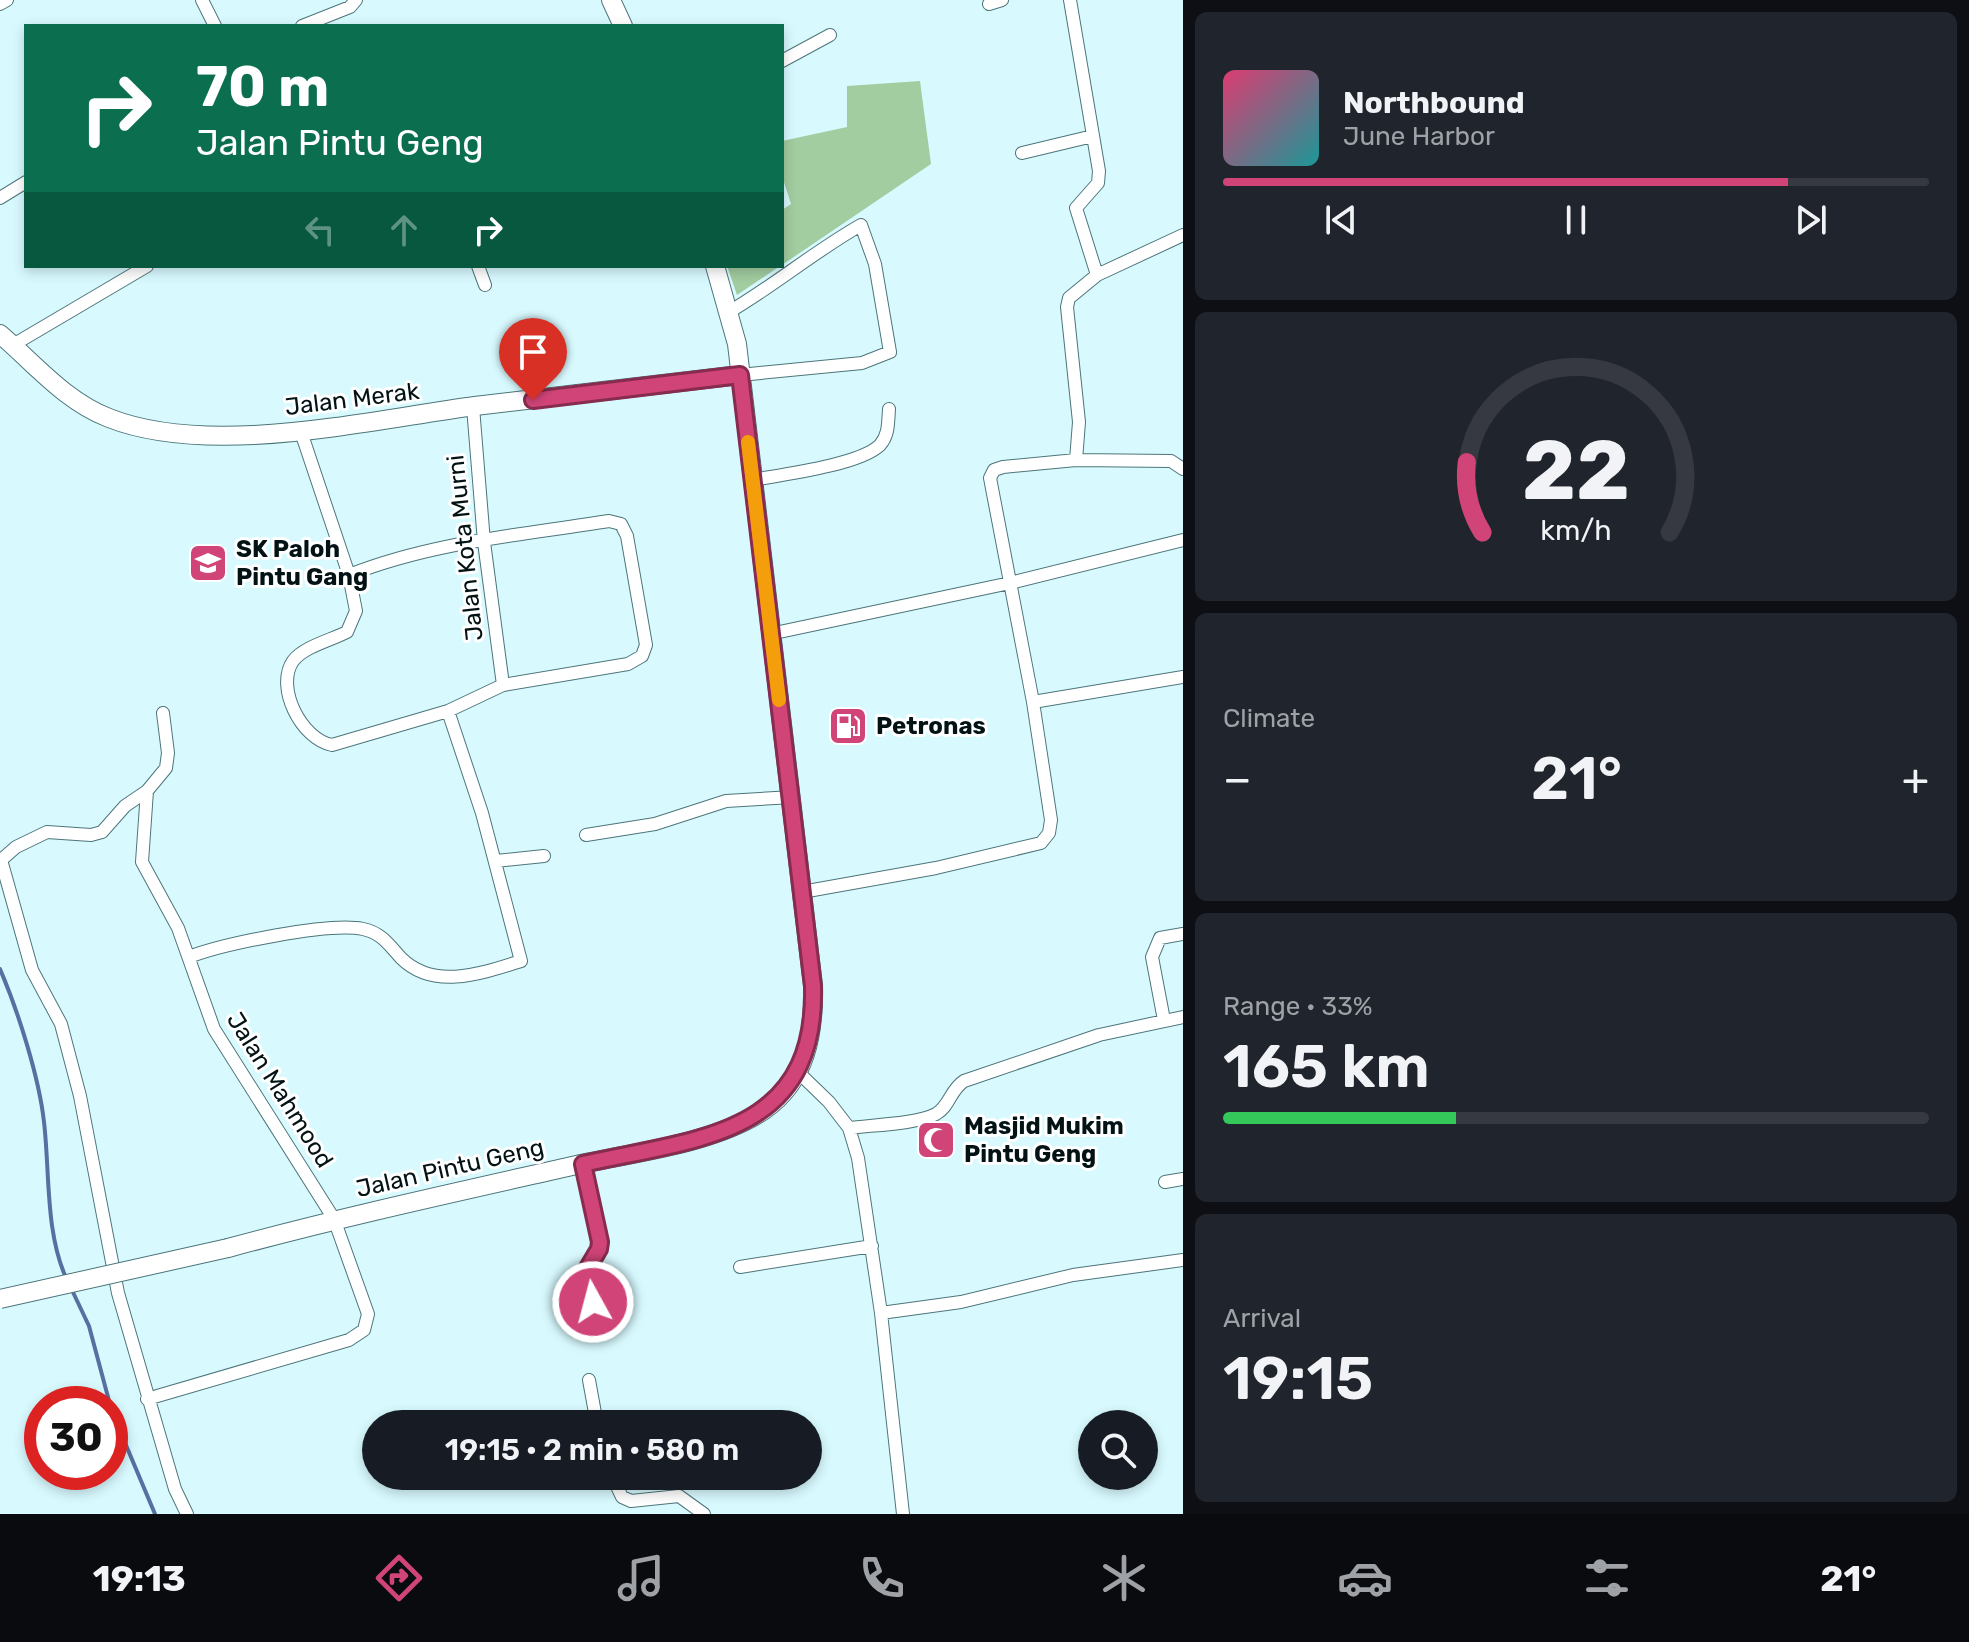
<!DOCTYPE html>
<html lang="en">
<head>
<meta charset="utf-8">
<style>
	:root { --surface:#171b24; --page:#20242c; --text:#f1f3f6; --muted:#9ea1a6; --line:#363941; --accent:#d04478 }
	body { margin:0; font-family:Rubik,sans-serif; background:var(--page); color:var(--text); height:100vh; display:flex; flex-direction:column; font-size:30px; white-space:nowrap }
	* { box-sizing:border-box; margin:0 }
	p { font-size:26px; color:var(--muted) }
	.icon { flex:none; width:44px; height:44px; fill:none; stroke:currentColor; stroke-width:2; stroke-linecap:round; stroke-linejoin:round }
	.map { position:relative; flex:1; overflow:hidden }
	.side { display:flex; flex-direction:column; gap:12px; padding:12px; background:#0d0f14; width:786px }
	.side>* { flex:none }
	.banner { position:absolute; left:24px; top:24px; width:760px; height:244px; border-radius:0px; box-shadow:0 4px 12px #0003; background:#0b6e4f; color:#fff; overflow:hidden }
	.controls { position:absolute; left:1078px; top:1410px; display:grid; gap:16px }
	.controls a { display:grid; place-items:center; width:80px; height:80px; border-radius:50%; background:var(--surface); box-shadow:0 4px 12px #0003; font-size:40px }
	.speed { position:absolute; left:24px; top:1386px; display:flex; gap:16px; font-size:40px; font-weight:700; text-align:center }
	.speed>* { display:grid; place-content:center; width:104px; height:104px; border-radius:50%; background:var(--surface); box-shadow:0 4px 12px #0003; line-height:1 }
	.speed .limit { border:12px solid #d22; background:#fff; color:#111 }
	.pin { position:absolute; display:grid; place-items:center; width:68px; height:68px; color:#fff; margin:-82px -34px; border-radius:50% 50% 50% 0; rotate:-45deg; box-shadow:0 0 8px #0007 }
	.pin .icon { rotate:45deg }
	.me { position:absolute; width:88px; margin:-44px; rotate:353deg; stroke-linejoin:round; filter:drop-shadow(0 0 6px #0008) }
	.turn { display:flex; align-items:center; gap:28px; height:168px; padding:0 40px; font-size:36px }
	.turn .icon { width:104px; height:104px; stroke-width:2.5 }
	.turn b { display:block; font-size:56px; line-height:68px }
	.lanes { display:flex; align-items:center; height:76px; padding:0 40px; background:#0003; justify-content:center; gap:40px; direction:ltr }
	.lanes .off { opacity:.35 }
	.big { font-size:60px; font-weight:600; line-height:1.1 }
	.side .tile { flex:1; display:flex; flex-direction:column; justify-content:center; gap:12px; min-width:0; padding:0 28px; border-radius:12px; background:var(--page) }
	.side .dial { align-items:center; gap:0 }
	.dial svg { height:208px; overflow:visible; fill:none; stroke:var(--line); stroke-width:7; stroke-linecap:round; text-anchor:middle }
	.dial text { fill:var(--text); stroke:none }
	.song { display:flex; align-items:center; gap:24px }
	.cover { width:96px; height:96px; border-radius:12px; background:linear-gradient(135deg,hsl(340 70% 55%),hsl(180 70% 35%)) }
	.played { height:8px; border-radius:4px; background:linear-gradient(90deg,var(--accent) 80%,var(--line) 80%) }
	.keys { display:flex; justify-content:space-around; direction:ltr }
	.heat { display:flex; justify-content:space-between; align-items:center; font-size:44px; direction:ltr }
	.charge { height:12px; border-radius:6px; background:linear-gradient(90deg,#34c759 33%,var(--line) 0) }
	.trip { position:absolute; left:362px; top:1410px; width:460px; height:80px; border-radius:40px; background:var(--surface); box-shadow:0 4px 12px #0003; font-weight:600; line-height:80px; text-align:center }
	.dock { display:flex; height:128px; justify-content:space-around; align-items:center; background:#090b0e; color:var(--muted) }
	.dock .icon { width:56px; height:56px }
	.dock .active { color:var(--accent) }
	.dock b { font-size:36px; color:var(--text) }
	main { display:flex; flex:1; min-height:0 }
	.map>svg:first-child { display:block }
	.green { fill:#a2cda0 }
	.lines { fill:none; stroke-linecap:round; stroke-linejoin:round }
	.stream { stroke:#586fa1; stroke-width:4 }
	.street-casing { stroke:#4c757a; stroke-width:14 }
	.secondary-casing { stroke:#4c757a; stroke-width:20 }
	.street { stroke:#fff; stroke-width:12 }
	.secondary { stroke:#fff; stroke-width:18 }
	.secondary-bridge-casing { stroke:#4c757a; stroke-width:20; stroke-linecap:butt }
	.secondary-bridge { stroke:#fff; stroke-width:18 }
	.route-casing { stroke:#872c4e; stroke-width:20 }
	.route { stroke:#d04478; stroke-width:14 }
	.slow { stroke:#f59e0b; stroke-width:14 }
	.labels { text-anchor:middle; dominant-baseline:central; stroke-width:6; stroke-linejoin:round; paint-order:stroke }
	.street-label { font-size:24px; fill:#031315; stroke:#fff }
	.poi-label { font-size:24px; font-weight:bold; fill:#031315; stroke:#fff; text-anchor:start }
</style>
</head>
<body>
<main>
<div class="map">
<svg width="1183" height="1514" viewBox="0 0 1183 1514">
	<rect width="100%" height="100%" fill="#d8faff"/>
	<path class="green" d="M920,81L931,164L782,265V210L791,204L782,176V141L847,127V86Z
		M727,266H780L737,295Z"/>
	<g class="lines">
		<path class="stream" d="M0,969C18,1011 39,1077 44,1122C50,1173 45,1233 67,1280
			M71,1288L89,1326L112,1412L155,1514"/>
		<defs>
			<path id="street" d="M202,0L215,26
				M1070,0L1099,171L1098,183L1076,208L1097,275L1069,298L1067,307L1079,422L1076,460
				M0,4L7,0
				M989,4L1002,0
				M302,26L350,7L356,0
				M782,61L830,35
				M1022,153L1093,136
				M0,198L26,182
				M478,266L485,285
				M1097,275L1183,235
				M729,312C775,285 815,251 861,225L875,264L890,352L862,363L740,375
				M13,345L147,266
				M473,407L484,542L503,685
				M301,432L349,575L356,611L347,632C331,640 303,647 293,661C275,687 301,739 332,745L448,711L503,685L628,664L642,656L646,645L627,536L621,524L609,521C521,535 432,542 349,575
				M752,480C780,475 860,465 880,445C889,435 888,422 889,409
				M770,634L1010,583L1183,540
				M1033,702L1183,677
				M586,835L655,824L726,801L793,797
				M1,860L32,970L61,1024L80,1096L118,1293L175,1489L187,1514
				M0,861L16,847L47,832L91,835L102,832L125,806L147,791
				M496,861L544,856
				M802,892L936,868L1041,843L1049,833L1051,820L1033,702L990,478L994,470L1003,467L1076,460L1171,461L1183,469
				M189,957C223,944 328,922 363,929C382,933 389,945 401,958C434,991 483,973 521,961L482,813L448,711
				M1164,1020L1152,957L1160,938L1183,934
				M798,1072L829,1102L849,1128L858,1158L881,1313L903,1514
				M849,1128C872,1125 917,1124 936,1114C950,1106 950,1090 964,1081L1099,1035L1183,1017
				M583,1164L600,1242L598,1253L586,1271L600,1329
				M1165,1182L1183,1179
				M740,1267L872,1246
				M881,1313L961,1302L1073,1275L1183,1260
				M589,1380L597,1424
				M147,1399L349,1340L364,1330L368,1314L334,1219L214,1029L178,928L142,862L147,791L166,768L168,753L163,713
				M612,1476L622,1497L631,1501L679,1496L704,1514"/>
			<path id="secondary" d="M611,0L623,26
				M0,334C35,364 65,401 109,418C211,458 369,420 475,406C563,395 652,386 740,375
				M228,1248C342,1217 457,1192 572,1166C629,1153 715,1144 764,1110C806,1081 814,1034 813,986L737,344L715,266"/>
		</defs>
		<use href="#street" class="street-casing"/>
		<use href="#secondary" class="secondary-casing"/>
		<use href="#street" class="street"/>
		<use href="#secondary" class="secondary"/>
		<defs>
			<path id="secondary-bridge" d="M0,1299L228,1248"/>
		</defs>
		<use href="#secondary-bridge" class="secondary-bridge-casing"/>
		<use href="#secondary-bridge" class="secondary-bridge"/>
	</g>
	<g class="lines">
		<defs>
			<path id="route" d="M533,400L740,375L813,986C817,1136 698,1138 583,1164L600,1242L599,1249L586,1271L593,1302"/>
		</defs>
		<use href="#route" class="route-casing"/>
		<use href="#route" class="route"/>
		<path class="slow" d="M748,442L779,700"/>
	</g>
	<defs>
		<symbol id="school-square" viewBox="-11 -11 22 22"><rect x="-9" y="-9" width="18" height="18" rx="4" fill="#d04478" stroke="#fff"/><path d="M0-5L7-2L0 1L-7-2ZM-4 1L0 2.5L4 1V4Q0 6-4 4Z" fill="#fff"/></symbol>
		<symbol id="fuel-square" viewBox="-11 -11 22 22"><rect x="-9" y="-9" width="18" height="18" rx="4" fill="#d04478" stroke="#fff"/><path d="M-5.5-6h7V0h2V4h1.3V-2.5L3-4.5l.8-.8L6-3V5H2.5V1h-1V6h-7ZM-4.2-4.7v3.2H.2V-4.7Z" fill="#fff"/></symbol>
		<symbol id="mosque-square" viewBox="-11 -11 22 22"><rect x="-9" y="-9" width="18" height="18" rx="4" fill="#d04478" stroke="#fff"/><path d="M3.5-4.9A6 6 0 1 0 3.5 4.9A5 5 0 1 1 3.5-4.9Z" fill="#fff"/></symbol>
	</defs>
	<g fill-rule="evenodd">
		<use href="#school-square" x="186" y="541" width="44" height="44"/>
		<use href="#fuel-square" x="826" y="704" width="44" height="44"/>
		<use href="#mosque-square" x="914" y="1118" width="44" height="44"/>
	</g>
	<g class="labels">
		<g class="street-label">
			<text transform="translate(352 399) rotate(-7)">Jalan Merak</text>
			<text transform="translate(465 548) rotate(-96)">Jalan Kota Murni</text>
			<text transform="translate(280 1090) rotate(58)">Jalan Mahmood</text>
			<text transform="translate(450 1168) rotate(-13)">Jalan Pintu Geng</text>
		</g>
		<g class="poi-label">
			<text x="236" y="549">SK Paloh<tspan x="236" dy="28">Pintu Gang</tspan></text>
			<text x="876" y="726">Petronas</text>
			<text x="964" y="1126">Masjid Mukim<tspan x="964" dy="28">Pintu Geng</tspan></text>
		</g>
	</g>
</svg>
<div class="controls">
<a><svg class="icon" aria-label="search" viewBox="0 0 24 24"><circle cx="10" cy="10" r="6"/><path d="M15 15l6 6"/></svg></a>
</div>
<div class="speed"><div class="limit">30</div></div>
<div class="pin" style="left:533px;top:400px;background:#d93025"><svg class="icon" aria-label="arrive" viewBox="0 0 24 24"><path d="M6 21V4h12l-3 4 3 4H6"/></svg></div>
<svg class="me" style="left:593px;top:1302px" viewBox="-20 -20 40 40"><circle r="17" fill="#d04478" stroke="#fff" stroke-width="3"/><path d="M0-11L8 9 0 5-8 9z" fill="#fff"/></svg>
<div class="trip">19:15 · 2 min · 580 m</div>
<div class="banner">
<div class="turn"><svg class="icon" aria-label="right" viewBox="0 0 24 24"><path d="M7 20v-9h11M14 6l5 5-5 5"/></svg><div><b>70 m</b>Jalan Pintu Geng</div></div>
<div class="lanes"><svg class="icon off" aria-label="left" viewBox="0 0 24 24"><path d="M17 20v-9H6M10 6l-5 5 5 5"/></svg><svg class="icon off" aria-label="ahead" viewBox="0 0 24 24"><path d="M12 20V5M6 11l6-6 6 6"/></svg><svg class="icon" aria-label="right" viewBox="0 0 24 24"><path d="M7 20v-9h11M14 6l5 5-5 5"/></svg></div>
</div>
</div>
<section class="side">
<div class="tile">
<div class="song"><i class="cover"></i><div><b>Northbound</b><p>June Harbor</p></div></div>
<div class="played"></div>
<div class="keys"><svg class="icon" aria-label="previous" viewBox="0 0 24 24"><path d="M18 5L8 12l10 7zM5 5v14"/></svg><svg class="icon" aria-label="pause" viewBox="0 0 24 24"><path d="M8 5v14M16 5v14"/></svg><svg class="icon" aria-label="next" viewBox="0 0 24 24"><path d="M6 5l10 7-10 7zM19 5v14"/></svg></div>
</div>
<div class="tile dial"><svg viewBox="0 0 100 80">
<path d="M14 69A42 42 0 1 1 86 69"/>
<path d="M14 69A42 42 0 0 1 8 42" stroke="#d04478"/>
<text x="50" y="56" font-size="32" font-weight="700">22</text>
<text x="50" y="72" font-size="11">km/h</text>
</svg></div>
<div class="tile"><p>Climate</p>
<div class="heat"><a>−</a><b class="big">21°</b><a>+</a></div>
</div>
<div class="tile"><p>Range · 33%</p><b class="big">165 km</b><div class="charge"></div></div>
<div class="tile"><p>Arrival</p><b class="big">19:15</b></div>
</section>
</main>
<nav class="dock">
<b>19:13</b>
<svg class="icon active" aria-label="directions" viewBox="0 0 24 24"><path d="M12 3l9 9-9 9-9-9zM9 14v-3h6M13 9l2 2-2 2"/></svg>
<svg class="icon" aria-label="music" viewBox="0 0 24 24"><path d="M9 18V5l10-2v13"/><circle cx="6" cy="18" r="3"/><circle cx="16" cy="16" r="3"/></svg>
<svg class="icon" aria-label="phone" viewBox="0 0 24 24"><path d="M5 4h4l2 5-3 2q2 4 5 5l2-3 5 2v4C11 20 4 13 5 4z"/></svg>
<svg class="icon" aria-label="climate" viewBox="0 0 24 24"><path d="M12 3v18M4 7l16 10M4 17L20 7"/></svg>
<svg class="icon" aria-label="car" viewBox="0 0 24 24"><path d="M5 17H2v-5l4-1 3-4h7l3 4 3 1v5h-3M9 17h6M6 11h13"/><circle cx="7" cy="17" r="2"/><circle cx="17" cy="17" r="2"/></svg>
<svg class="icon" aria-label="filters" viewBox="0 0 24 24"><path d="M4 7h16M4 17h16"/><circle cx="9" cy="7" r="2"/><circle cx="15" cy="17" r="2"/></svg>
<b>21°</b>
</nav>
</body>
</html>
